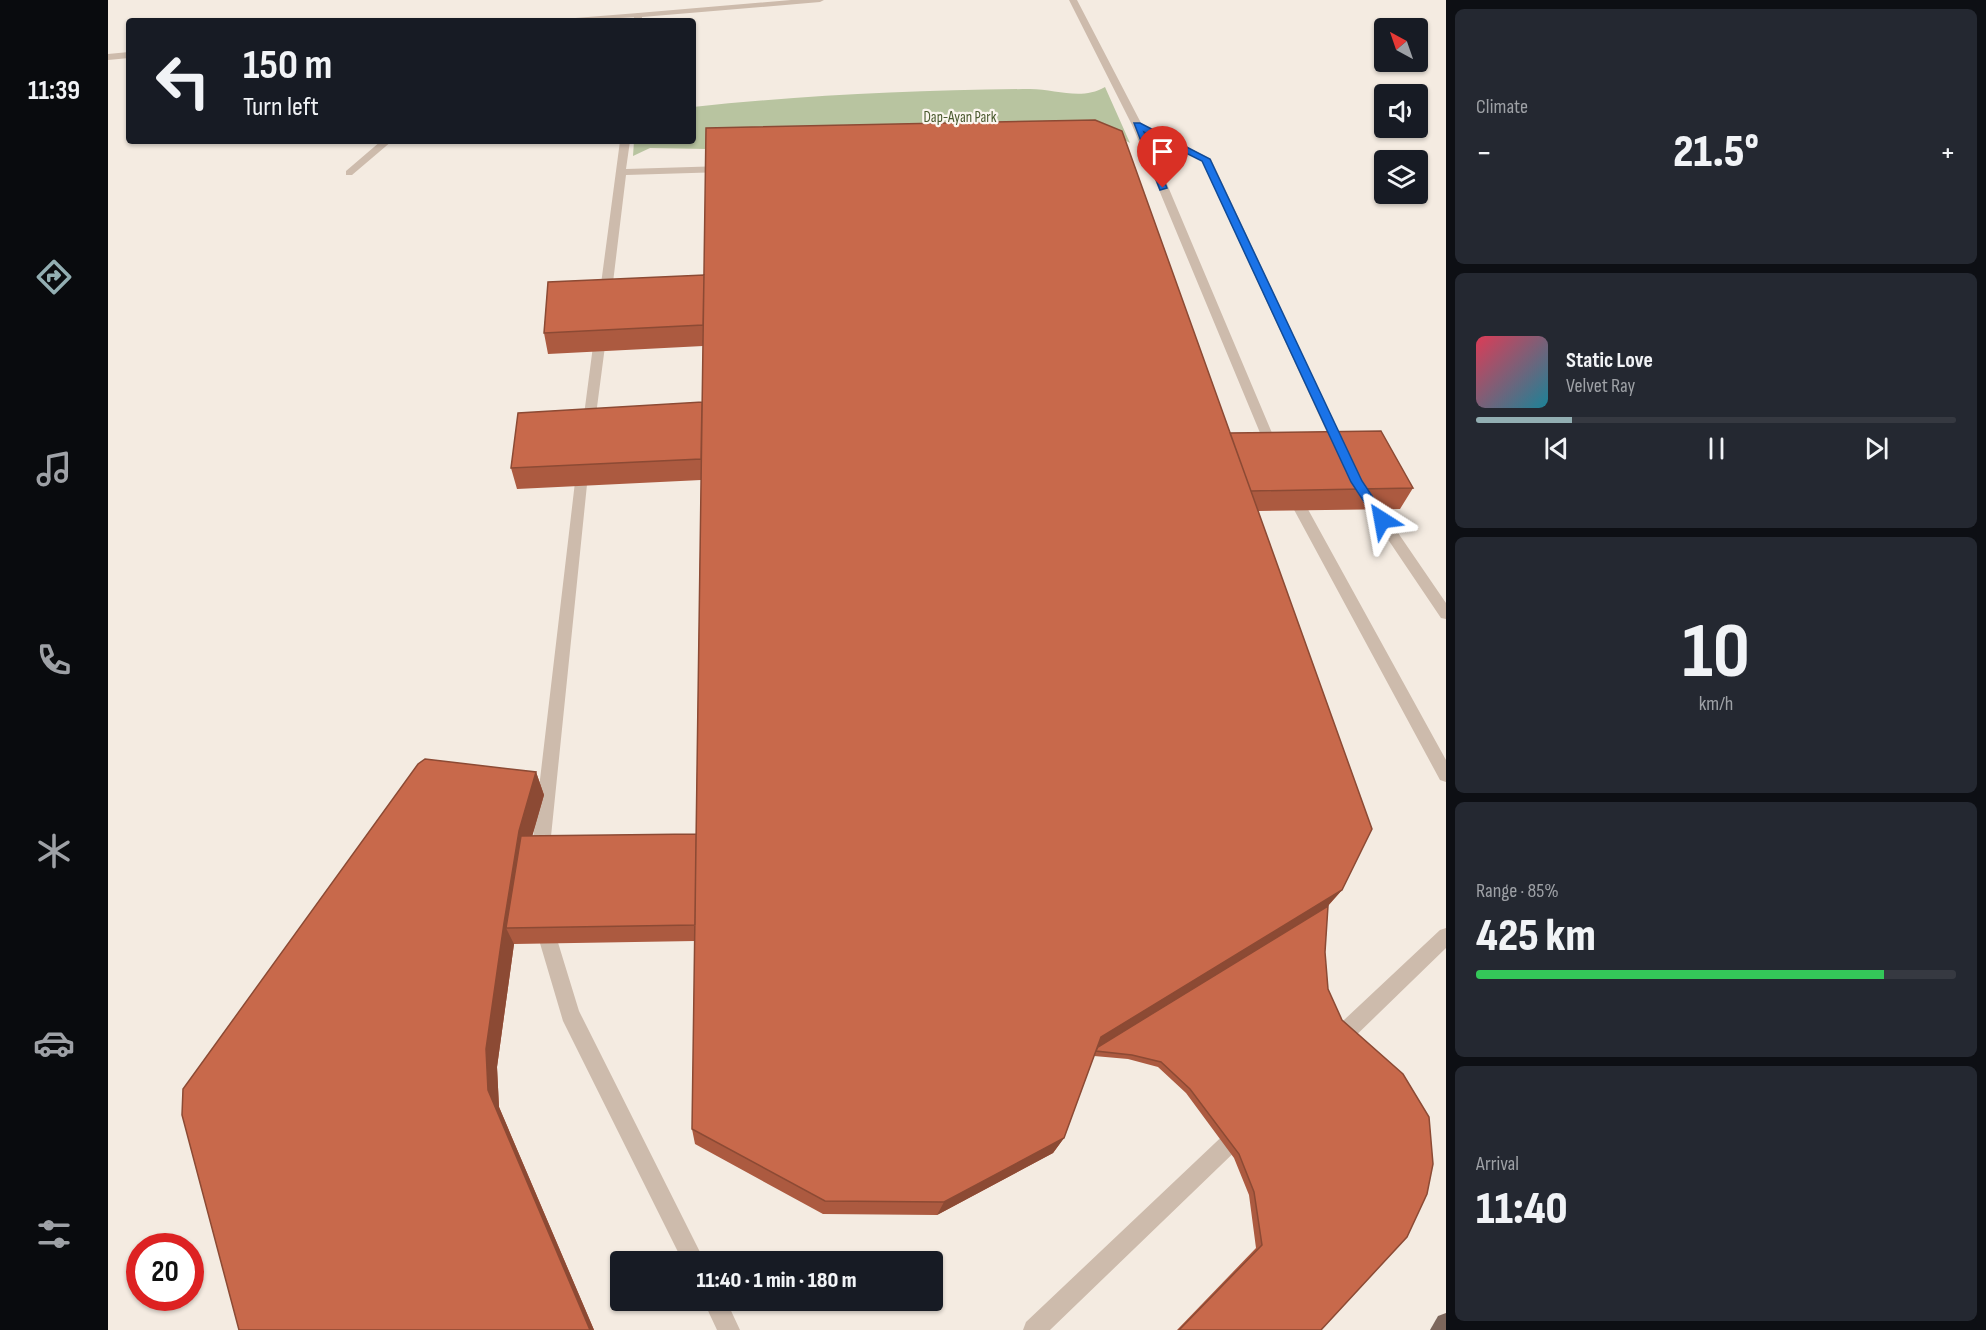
<!DOCTYPE html>
<html lang="en">
<head>
<meta charset="utf-8">
<style>
	:root { --surface:#171b24; --page:#242831; --text:#f1f3f6; --muted:#9ea1a6; --line:#363941; --accent:#92aeb2 }
	body { margin:0; font-family:"Sofia Sans Condensed",sans-serif; background:var(--page); color:var(--text); height:100vh; display:flex; flex-direction:column; font-size:22px; white-space:nowrap }
	* { box-sizing:border-box; margin:0 }
	p { font-size:20px; color:var(--muted) }
	.icon { flex:none; width:33px; height:33px; fill:none; stroke:currentColor; stroke-width:2; stroke-linecap:round; stroke-linejoin:round }
	.map { position:relative; flex:1; overflow:hidden }
	.side { display:flex; flex-direction:column; gap:9px; padding:9px; background:#0d0f14; width:540px }
	.side>* { flex:none }
	.top-card { position:absolute; left:18px; top:18px; width:570px; height:126px; border-radius:6px; box-shadow:0 2px 4px #0004; background:#171b24; color:var(--text); overflow:hidden }
	.needle { width:39px; rotate:320deg }
	.fabs { position:absolute; left:1266px; top:18px; display:grid; gap:12px }
	.fabs a { display:grid; place-items:center; width:54px; height:54px; border-radius:6px; background:var(--surface); box-shadow:0 2px 4px #0004; font-size:30px }
	.speed { position:absolute; left:18px; top:1233px; display:flex; gap:12px; font-size:30px; font-weight:700; text-align:center }
	.speed>* { display:grid; place-content:center; width:78px; height:78px; border-radius:50%; background:var(--surface); box-shadow:0 2px 4px #0004; line-height:1 }
	.speed .limit { border:9px solid #d22; background:#fff; color:#111 }
	.pin { position:absolute; display:grid; place-items:center; width:51px; height:51px; color:#fff; margin:-62px -26px; border-radius:50% 50% 50% 0; rotate:-45deg; box-shadow:0 0 6px #0007 }
	.pin .icon { rotate:45deg }
	.me { position:absolute; width:66px; margin:-33px; rotate:326deg; stroke-linejoin:round; filter:drop-shadow(0 0 4px #0008) }
	.turn { display:flex; align-items:center; gap:21px; height:126px; padding:0 18px; font-size:27px }
	.turn .icon { width:78px; height:78px; stroke-width:2.5 }
	.turn b { display:block; font-size:42px; line-height:51px }
	.big { font-size:45px; font-weight:800; line-height:1.1 }
	.side .card { flex:1; display:flex; flex-direction:column; justify-content:center; gap:9px; min-width:0; padding:0 21px; border-radius:9px; background:var(--page) }
	.side .dial { align-items:center; gap:0 }
	.dial b { font-size:78px; line-height:1 }
	.song { display:flex; align-items:center; gap:18px }
	.cover { width:72px; height:72px; border-radius:9px; background:linear-gradient(135deg,hsl(350 70% 55%),hsl(190 70% 35%)) }
	.played { height:6px; border-radius:3px; background:linear-gradient(90deg,var(--accent) 20%,var(--line) 20%) }
	.keys { display:flex; justify-content:space-around; direction:ltr }
	.heat { display:flex; justify-content:space-between; align-items:center; font-size:33px; direction:ltr }
	.charge { height:9px; border-radius:4px; background:linear-gradient(90deg,#34c759 85%,var(--line) 0) }
	.trip { position:absolute; left:502px; top:1251px; width:333px; height:60px; border-radius:6px; background:var(--surface); box-shadow:0 2px 4px #0004; font-weight:800; line-height:60px; text-align:center }
	main { display:flex; flex:1; min-height:0 }
	.tabs { display:flex; flex-direction:column; width:108px; justify-content:space-around; align-items:center; background:#090b0e; color:var(--muted) }
	.tabs .icon { width:42px; height:42px }
	.tabs .on { color:var(--accent) }
	.tabs b { font-size:27px; color:var(--text) }
	.map>svg:first-child { display:block }
	.green { fill:#b8c4a0 }
	.lines { fill:none; stroke-linecap:round; stroke-linejoin:round }
	.lane { fill:#cdbbac; fill-rule:evenodd }
	.street { fill:#cdbbac; fill-rule:evenodd }
	.primary { fill:#7d675c; fill-rule:evenodd }
	.wall { fill:#ac5a40 }
	.shaded-wall { fill:#8c4a34 }
	.building { fill:#c8694b; stroke:#8c4a34; stroke-width:1.5 }
	.route { fill:#1a73e8; stroke:#114b97; stroke-width:1.5 }
	.labels { text-anchor:middle; dominant-baseline:central; stroke-width:4.5; stroke-linejoin:round; paint-order:stroke }
	.far-park-label { font-size:15px; fill:#4a5a2e; stroke:#fbf5ee }
</style>
</head>
<body>
<main>
<nav class="tabs">
<b>11:39</b>
<svg class="icon on" aria-label="directions" viewBox="0 0 24 24"><path d="M12 3l9 9-9 9-9-9zM9 14v-3h6M13 9l2 2-2 2"/></svg>
<svg class="icon" aria-label="music" viewBox="0 0 24 24"><path d="M9 18V5l10-2v13"/><circle cx="6" cy="18" r="3"/><circle cx="16" cy="16" r="3"/></svg>
<svg class="icon" aria-label="phone" viewBox="0 0 24 24"><path d="M5 4h4l2 5-3 2q2 4 5 5l2-3 5 2v4C11 20 4 13 5 4z"/></svg>
<svg class="icon" aria-label="climate" viewBox="0 0 24 24"><path d="M12 3v18M4 7l16 10M4 17L20 7"/></svg>
<svg class="icon" aria-label="car" viewBox="0 0 24 24"><path d="M5 17H2v-5l4-1 3-4h7l3 4 3 1v5h-3M9 17h6M6 11h13"/><circle cx="7" cy="17" r="2"/><circle cx="17" cy="17" r="2"/></svg>
<svg class="icon" aria-label="filters" viewBox="0 0 24 24"><path d="M4 7h16M4 17h16"/><circle cx="9" cy="7" r="2"/><circle cx="15" cy="17" r="2"/></svg>
</nav>
<div class="map">
<svg width="1338" height="1330" viewBox="0 0 1338 1330">
	<rect width="100%" height="100%" fill="#f4ebe1"/>
	<path class="green" d="M997,87L1022,143L1013,138L653,150L542,148L525,156L526,141H585V107C697,95 809,90 922,89C948,89 973,101 997,87Z"/>
	<g class="lines">
		<path class="lane" d="M683,0H716L712,2L534,17V21H526V15L530,13Z
			M961,0H969L1033,123L1103,159L1239,450L1237,453H1229L1227,450L1094,161L1037,132L1172,452L1166,456L1160,452L1024,125Z
			M273,141H284L244,175H238V171Z
			M512,141H522L518,169L616,166L621,169L616,172L518,175L503,299L497,302L491,299Z
			M493,328L499,331L486,430L480,434L474,430L487,331Z
			M475,461L481,465L441,856L438,861L432,864L426,861L423,856L469,465Z
			M1255,487L1260,489L1338,603V619L1333,618L1250,495L1248,492Z
			M1184,488L1191,493L1338,760V782L1332,780L1177,493Z
			M435,915L441,917L444,923L471,1011L597,1262H575L455,1021L426,923L429,917Z
			M1338,928V948L1234,1049L1227,1052L1220,1049L1217,1042L1220,1035L1332,930Z
			M1132,1123L1139,1126L1142,1133L1139,1140L942,1330H915L918,1322L1125,1126Z
			M595,1300H618L632,1330H609Z"/>
		<path class="street" d="M530,13L534,15L533,17L451,21L455,19Z
			M21,52V58L0,60V54Z"/>
		<path class="primary" d="M1338,1313V1330H1322L1330,1316Z"/>
	</g>
	<path class="wall" d="M440,282L1122,433L1305,488L1292,509L1150,511L1234,890L1220,906L1217,952L1213,1330H1069L1148,1248L1141,1195L1126,1158L1078,1093L1050,1067L1020,1059L986,1056L956,1138L945,1153L829,1215L715,1214L587,1144L584,1129L587,941L406,944L389,1067L391,1107L486,1330H131L428,772L436,795L424,836L588,834L593,480L409,489L403,468L594,402L595,346L440,354L436,333Z"/>
	<path class="shaded-wall" d="M428,772L436,795L398,928L406,944L389,1067L391,1107L486,1330H482L380,1090L378,1049L396,923L411,831Z
		M1234,890L1215,911L988,1051L993,1037Z
		M956,1138L945,1153L829,1215L836,1202Z"/>
	<path class="building" d="M987,120L1014,131L1264,829L1234,890L993,1037L956,1138L836,1202L717,1201L584,1129L598,128Z
		M596,275L595,325L436,333L440,282Z
		M594,402L593,459L403,468L410,413Z
		M1273,431L1305,488L1143,491L1122,433Z
		M317,759L428,772L411,831L396,923L378,1049L380,1090L482,1330H131L74,1115L75,1089L310,764Z
		M588,834L587,925L398,928L413,836Z
		M1220,906L1217,952L1220,989L1234,1020L1295,1074L1321,1117L1325,1164L1319,1194L1299,1237L1213,1330H1071L1154,1245L1146,1192L1131,1154L1082,1089L1053,1062L1024,1055L988,1051L990,1047Z"/>
	<path class="route" d="M1026,123H1032L1102,159L1254,481L1280,520L1278,523H1270L1243,482L1094,161L1036,132L1059,188L1052,190Z"/>
	<g class="labels">
		<g class="far-park-label">
			<text x="852" y="117">Dap-Ayan Park</text>
		</g>
	</g>
</svg>
<div class="fabs">
<a><svg class="needle" viewBox="-14 -14 28 28"><path d="M0-13l5 13h-10z" fill="#e53935"/><path d="M0 13l5-13h-10z" fill="#9ea1a6"/></svg></a>
<a><svg class="icon" aria-label="sound" viewBox="0 0 24 24"><path d="M4 9h4l5-4v14l-5-4H4zM17 9q2 3 0 6"/></svg></a>
<a><svg class="icon" aria-label="layers" viewBox="0 0 24 24"><path d="M12 4l9 5-9 5-9-5zM3 14l9 5 9-5"/></svg></a>
</div>
<div class="speed"><div class="limit">20</div></div>
<div class="pin" style="left:1055px;top:188px;background:#d93025"><svg class="icon" aria-label="arrive" viewBox="0 0 24 24"><path d="M6 21V4h12l-3 4 3 4H6"/></svg></div>
<svg class="me" style="left:1274px;top:520px" viewBox="-20 -20 40 40"><path d="M0-17L14 15 0 8-14 15z" fill="#1a73e8" stroke="#fff" stroke-width="4"/></svg>
<div class="trip">11:40 · 1 min · 180 m</div>
<div class="top-card">
<div class="turn"><svg class="icon" aria-label="left" viewBox="0 0 24 24"><path d="M17 20v-9H6M10 6l-5 5 5 5"/></svg><div><b>150 m</b>Turn left</div></div>
</div>
</div>
<section class="side">
<div class="card"><p>Climate</p>
<div class="heat"><a>−</a><b class="big">21.5°</b><a>+</a></div>
</div>
<div class="card">
<div class="song"><i class="cover"></i><div><b>Static Love</b><p>Velvet Ray</p></div></div>
<div class="played"></div>
<div class="keys"><svg class="icon" aria-label="previous" viewBox="0 0 24 24"><path d="M18 5L8 12l10 7zM5 5v14"/></svg><svg class="icon" aria-label="pause" viewBox="0 0 24 24"><path d="M8 5v14M16 5v14"/></svg><svg class="icon" aria-label="next" viewBox="0 0 24 24"><path d="M6 5l10 7-10 7zM19 5v14"/></svg></div>
</div>
<div class="card dial"><b>10</b><p>km/h</p></div>
<div class="card"><p>Range · 85%</p><b class="big">425 km</b><div class="charge"></div></div>
<div class="card"><p>Arrival</p><b class="big">11:40</b></div>
</section>
</main>
</body>
</html>
